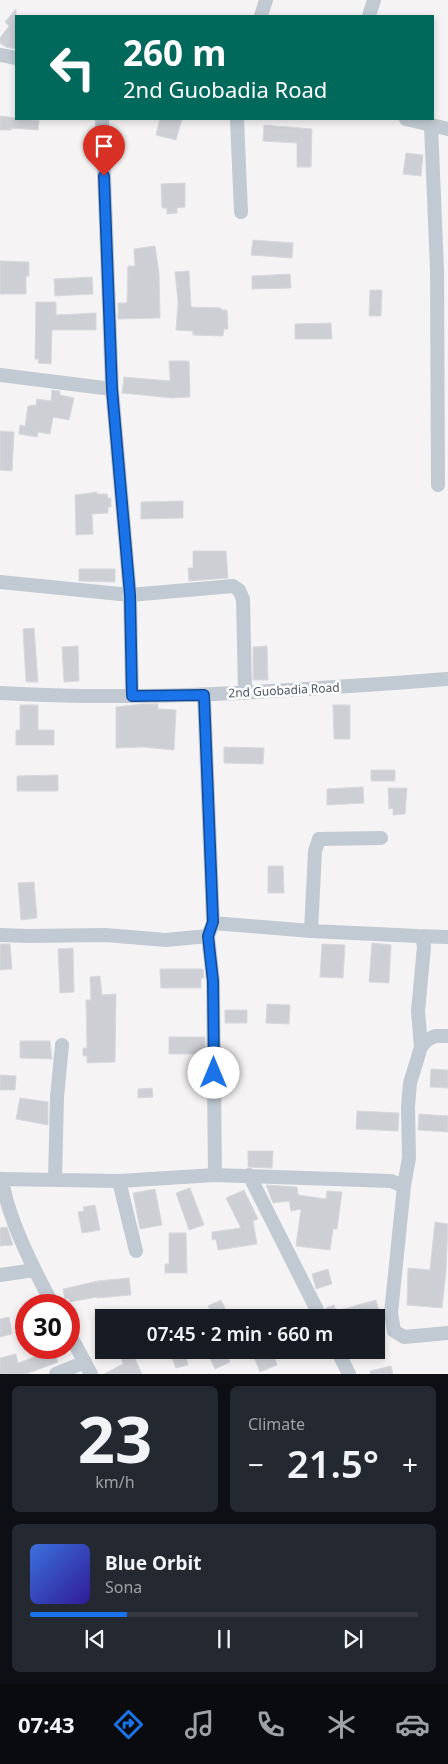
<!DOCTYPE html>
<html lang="en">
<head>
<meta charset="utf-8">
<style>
	:root { --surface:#171b24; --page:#242831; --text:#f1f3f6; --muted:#9ea1a6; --line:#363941; --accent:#1a73e8 }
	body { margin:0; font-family:"Noto Sans",sans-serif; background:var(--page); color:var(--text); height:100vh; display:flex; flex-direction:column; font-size:19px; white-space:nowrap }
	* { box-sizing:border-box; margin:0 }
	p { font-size:16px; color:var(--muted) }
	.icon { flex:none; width:28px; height:28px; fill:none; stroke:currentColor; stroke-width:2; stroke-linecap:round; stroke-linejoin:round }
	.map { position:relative; height:1374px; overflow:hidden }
	.side { display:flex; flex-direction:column; gap:12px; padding:12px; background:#0d0f14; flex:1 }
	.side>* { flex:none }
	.guide { position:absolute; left:15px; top:15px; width:419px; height:105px; border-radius:0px; box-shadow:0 2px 8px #0003; background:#00695c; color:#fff; overflow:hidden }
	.speed { position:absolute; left:15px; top:1294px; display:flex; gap:10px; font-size:25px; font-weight:700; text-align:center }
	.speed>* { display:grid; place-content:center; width:65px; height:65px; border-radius:50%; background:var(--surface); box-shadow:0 2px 8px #0003; line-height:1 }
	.speed .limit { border:8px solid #d22; background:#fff; color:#111 }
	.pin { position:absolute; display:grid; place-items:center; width:42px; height:42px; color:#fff; margin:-51px -21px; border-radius:50% 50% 50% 0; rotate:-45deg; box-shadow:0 0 5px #0007 }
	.pin .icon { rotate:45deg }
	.me { position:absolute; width:55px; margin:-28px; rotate:0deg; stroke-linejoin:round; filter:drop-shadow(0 0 4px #0008) }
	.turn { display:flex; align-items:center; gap:18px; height:105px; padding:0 25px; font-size:22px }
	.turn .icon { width:65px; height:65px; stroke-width:2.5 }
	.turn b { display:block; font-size:35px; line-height:42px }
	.big { font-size:38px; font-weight:600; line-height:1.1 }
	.side .widget { flex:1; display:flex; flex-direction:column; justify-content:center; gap:8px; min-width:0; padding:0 18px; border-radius:8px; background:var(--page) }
	.side .dial { align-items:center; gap:0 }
	.dial b { font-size:65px; line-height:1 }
	.song { display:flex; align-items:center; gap:15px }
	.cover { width:60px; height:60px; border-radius:8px; background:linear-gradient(135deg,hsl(220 70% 55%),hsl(250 70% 35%)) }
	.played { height:5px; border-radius:2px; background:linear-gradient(90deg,var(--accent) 25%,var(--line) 25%) }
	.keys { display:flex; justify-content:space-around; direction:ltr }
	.heat { display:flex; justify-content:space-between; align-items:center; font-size:28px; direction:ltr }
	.side .tiles { flex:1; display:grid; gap:12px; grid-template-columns:1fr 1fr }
	.widget:last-child { grid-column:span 2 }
	.trip { position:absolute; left:95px; top:1309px; width:290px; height:50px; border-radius:0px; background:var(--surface); box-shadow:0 2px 8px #0003; font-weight:600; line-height:50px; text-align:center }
	.dock { display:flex; height:80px; justify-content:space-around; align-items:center; background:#090b0e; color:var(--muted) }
	.dock .icon { width:35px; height:35px }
	.dock .on { color:var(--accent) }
	.dock b { font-size:22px; color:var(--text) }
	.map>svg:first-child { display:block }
	.building { fill:#cdcfd5; stroke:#d7d9de }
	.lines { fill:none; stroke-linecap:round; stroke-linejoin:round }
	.minor { stroke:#c1cad2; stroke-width:14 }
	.route-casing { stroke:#114b97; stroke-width:12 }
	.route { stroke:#1a73e8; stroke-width:9 }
	.labels { text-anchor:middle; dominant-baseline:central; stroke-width:5; stroke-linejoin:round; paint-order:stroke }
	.street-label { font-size:12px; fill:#4a5661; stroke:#fff }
</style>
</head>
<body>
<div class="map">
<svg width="448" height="1374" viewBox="0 0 448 1374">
	<rect width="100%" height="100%" fill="#f5f3f3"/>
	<path class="building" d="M16,9V49L6,47L0,43V38L9,26L5,22Z
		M0,116L39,121L38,130L11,128V130H0Z
		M160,119H182L176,140L156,135Z
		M264,125L312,129L311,167H297V143L263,141Z
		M406,153L423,155L421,176L403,174Z
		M185,183V207L177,208V213L167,214V208H162L161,184Z
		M253,240L293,243L292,258L251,255Z
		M155,246L159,273L160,318L118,319V303H127L128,266H135L134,249Z
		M0,261L29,262V276H26V294H0Z
		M189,271L191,307L221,308V310H227L228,329H224L223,336L193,335V331L176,330L178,302L175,272Z
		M290,274L291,288L252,289V276Z
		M92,277L93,294L55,296L54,279Z
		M370,290H382L381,316H369Z
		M36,302H56V315L96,313V330H52L51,364L38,363L39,359H35Z
		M331,323L332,339H295V324Z
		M169,361H189L190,397L173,398L122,393L124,377L170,381Z
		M52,390L60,391V395L74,398L69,420L53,417L50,434L38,432L37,437L19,434L20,425L25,426L28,406L36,405L37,399L51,401Z
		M0,431L14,432L12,471L0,470Z
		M97,492V494H107L108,498H111V507H108V513L92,514L93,534L76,535L75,495Z
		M183,501V518L141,519V502Z
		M193,551H226L228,578L189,581L188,568H193Z
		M79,569H115V582L79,581Z
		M34,628L38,682H26L23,629Z
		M78,646L79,681L64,682L62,647Z
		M267,646L268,680H253V647Z
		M143,704H158V709L176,710L174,750L143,747L116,748V707Z
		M20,705H38V730H54V745H16V730H20Z
		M333,705H350V739H334Z
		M224,747L264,748L263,764L224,763Z
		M371,770H395V781H371Z
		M58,775V791H17V776Z
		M363,787L364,803L327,805V789Z
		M388,788H407L405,814L393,815V808L389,809Z
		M268,866H283L284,893H268Z
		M34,882L37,918L21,920L18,883Z
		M372,943L391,945L389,983L369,982Z
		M0,944H10L12,969L0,970Z
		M322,944L345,945L343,978L320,977Z
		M73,948L74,992L60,993L58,949Z
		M160,969H203L204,978H201V988H161Z
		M100,976L102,995L116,994L115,1062L87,1063V1056H83V1048H87L86,1000H91L90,977Z
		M267,1004L290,1005L289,1024L266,1023Z
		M225,1010H247V1023H225Z
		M169,1037H205V1054H169Z
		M20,1041H50L52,1059L20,1058Z
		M431,1069L448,1070V1088L430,1087Z
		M0,1075L16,1076L15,1090H0Z
		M152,1088L153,1097L138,1098V1089Z
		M20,1098L48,1102V1125L16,1119Z
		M357,1111L399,1113L398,1131L356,1129Z
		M419,1114L448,1116V1132L418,1130Z
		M248,1151H273L272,1168L248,1167Z
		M266,1185L297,1187L298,1195L326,1199L327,1191L342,1192L337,1229H333L330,1250L296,1246L301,1209L291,1211L289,1201L273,1203Z
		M190,1188L204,1225L189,1230L176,1193Z
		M155,1189L162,1225L140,1229L133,1193Z
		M244,1190L258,1219L253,1221L257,1244L218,1250L216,1239L212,1240V1232L241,1228L226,1198Z
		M95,1205L100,1230L82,1233L78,1212L84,1211L83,1207Z
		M435,1222L448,1224L446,1271L442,1308L407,1305L408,1268L430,1270Z
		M7,1227L13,1245L0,1246V1228Z
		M169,1233H186L187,1273H165V1264H169Z
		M328,1269L332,1284L316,1289L312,1274Z
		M129,1278L131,1295L97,1298V1297L69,1302V1298L65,1299L63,1289L98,1281Z
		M221,1300L226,1310L214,1317L208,1306Z
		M376,1300L380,1315L370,1318H330L326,1308L334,1305L336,1311Z
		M9,1317L12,1334L0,1337V1319Z
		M54,1350L58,1362L26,1374H0V1358L16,1354L18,1363Z
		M119,1350H131L142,1374H104L123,1364Z
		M169,1350H194L195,1354L186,1356L188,1365L176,1368Z
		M206,1350H224L230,1362L215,1369Z
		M251,1350H272L277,1365L260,1372Z
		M391,1366L393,1374H370V1371Z"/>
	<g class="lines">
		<path class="minor" d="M261,16L266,0
			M369,16L374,0
			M0,55L16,58
			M102,119L112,389L130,595L132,696
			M237,119L241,212
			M406,119L448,129
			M431,125L437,269L438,485
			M0,375L112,389
			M0,582L130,595L233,586L239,590L243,599L245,693
			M0,693C150,702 299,690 448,679
			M204,695L213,923L208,936L213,981L215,1175
			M213,923L311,931L418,936L423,940L424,947L418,1011L421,1047
			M311,931L315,851L319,839L381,838
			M0,935L27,936L105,935L166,940L208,936
			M418,936L448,937
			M249,1175L321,1318
			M0,1179L119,1181L215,1175L391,1181L404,1186L409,1158L408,1107L410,1083L421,1047L427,1040L435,1036H448
			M2,1179C7,1216 35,1272 53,1305
			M55,1180L57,1097L62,1045
			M119,1181L136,1251
			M404,1186L391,1313L394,1331L404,1337L448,1333
			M0,1275L34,1270
			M69,1333L91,1374
			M337,1350L349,1374
			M56,1374L85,1362"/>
	</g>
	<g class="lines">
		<defs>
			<path id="route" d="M104,176L112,389L130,595L132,696L204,695L213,922L208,936L213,981L214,1073"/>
		</defs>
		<use href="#route" class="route-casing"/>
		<use href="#route" class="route"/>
	</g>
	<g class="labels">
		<g class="street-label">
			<text transform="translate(284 690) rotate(-3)">2nd Guobadia Road</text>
		</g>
	</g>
</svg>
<div class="speed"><div class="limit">30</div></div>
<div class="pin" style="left:104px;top:176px;background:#d93025"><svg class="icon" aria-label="arrive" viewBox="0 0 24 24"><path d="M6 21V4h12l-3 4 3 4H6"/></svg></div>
<svg class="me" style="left:214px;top:1073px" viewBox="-20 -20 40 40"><circle r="19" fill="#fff"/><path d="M0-13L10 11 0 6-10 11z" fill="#1a73e8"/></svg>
<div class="trip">07:45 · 2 min · 660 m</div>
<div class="guide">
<div class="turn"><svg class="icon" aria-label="left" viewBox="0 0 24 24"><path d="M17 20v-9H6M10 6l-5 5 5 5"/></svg><div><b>260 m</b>2nd Guobadia Road</div></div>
</div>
</div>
<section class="side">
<div class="tiles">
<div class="widget dial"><b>23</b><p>km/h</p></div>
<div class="widget"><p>Climate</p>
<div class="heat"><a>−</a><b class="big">21.5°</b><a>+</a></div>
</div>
<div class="widget">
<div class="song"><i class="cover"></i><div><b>Blue Orbit</b><p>Sona</p></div></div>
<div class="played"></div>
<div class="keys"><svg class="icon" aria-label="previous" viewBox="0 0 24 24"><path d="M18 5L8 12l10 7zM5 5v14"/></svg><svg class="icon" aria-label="pause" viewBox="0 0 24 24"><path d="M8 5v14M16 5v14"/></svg><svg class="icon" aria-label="next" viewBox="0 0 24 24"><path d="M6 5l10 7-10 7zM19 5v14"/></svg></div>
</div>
</div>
</section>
<nav class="dock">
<b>07:43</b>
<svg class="icon on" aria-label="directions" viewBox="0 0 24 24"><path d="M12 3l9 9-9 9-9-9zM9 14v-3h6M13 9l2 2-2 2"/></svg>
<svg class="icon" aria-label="music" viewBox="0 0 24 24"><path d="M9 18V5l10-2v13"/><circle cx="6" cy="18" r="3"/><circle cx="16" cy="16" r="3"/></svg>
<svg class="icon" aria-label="phone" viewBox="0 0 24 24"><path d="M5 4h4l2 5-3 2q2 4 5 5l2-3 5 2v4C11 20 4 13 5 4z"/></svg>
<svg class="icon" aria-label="climate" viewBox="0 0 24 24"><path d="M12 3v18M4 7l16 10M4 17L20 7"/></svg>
<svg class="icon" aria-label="car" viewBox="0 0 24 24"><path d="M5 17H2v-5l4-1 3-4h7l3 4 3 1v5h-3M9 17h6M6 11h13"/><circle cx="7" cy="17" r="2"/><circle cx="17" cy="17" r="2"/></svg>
</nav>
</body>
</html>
